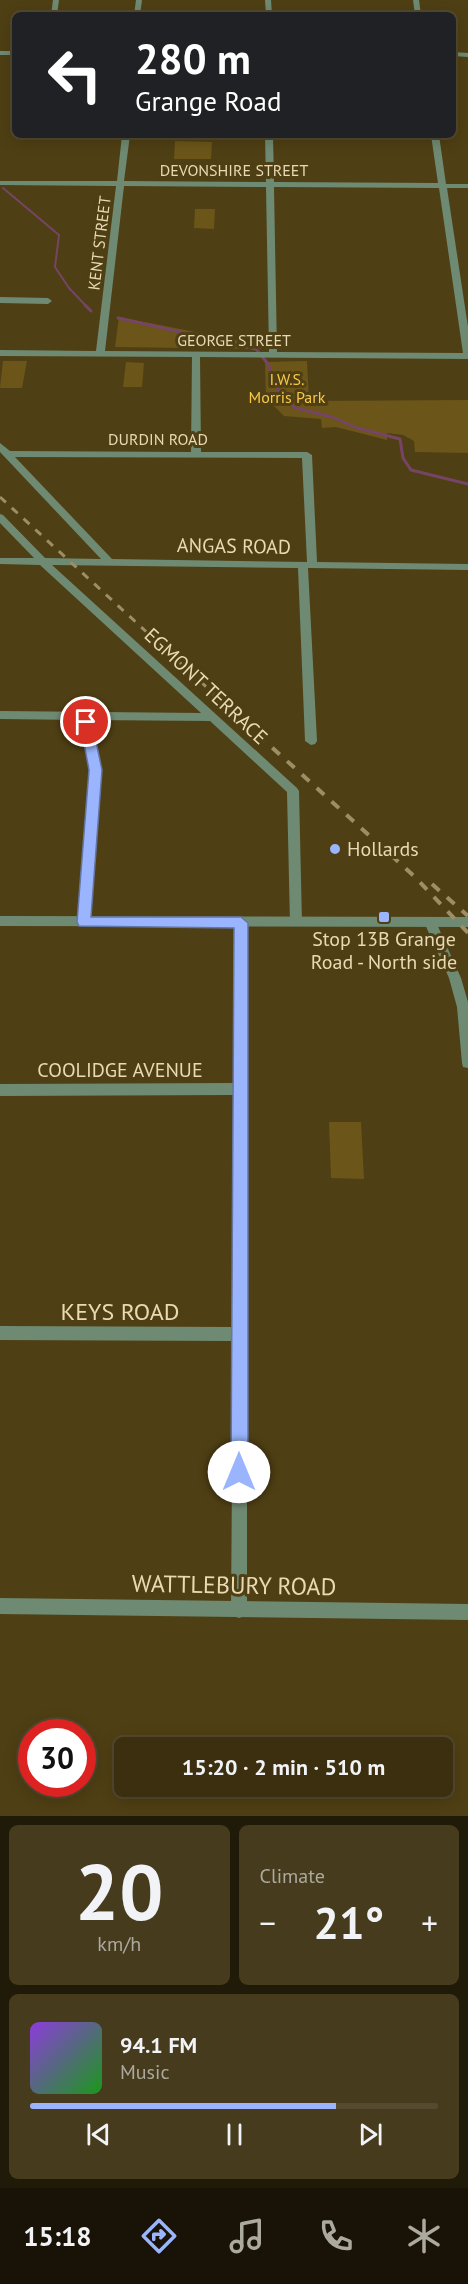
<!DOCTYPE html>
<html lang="en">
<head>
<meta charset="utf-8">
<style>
	:root { --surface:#3b2f0f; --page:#463b1d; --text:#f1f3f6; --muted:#aca99e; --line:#544a2f; --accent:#9ab5fd }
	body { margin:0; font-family:"PT Sans",sans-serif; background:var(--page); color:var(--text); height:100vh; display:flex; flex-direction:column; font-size:22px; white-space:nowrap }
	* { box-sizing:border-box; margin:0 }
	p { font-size:20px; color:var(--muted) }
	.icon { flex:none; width:33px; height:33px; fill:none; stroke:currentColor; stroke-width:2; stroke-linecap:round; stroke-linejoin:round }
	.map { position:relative; height:1816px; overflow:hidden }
	.sheet { display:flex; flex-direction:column; gap:9px; padding:9px; background:#201a08; flex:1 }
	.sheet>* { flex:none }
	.top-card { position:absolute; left:12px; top:12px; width:444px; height:126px; border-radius:9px; box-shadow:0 3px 15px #0003,0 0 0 2px var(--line); background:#202124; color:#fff; overflow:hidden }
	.speed { position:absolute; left:18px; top:1719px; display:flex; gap:12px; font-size:30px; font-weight:700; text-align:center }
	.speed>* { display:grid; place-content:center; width:78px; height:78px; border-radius:50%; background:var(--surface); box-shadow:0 3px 15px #0003,0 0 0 2px var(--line); line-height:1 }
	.speed .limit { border:9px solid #d22; background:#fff; color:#111 }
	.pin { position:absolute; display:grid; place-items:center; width:51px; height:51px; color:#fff; margin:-26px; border:3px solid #fff; border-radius:50%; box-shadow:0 2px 6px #0007 }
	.me { position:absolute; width:66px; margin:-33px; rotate:0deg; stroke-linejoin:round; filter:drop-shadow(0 0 4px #0008) }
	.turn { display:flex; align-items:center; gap:21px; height:126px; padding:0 24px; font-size:27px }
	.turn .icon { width:78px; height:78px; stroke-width:2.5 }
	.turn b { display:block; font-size:42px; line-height:51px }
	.big { font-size:45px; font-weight:600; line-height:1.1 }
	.sheet .tile { flex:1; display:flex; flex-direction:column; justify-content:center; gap:9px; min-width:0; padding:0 21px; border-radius:9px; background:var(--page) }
	.sheet .dial { align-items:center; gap:0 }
	.dial b { font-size:78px; line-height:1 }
	.song { display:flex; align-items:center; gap:18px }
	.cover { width:72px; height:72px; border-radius:9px; background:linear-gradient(135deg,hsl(270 70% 55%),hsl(120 70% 35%)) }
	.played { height:6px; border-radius:3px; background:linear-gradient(90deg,var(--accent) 75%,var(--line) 75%) }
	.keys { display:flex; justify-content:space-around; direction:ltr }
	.heat { display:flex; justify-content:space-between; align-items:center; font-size:33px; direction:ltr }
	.sheet .tiles { flex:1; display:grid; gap:9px; grid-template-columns:1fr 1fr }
	.tile:last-child { grid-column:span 2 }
	.trip { position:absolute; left:114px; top:1737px; width:339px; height:60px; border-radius:9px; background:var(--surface); box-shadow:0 3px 15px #0003,0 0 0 2px var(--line); font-weight:600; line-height:60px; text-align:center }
	.tabs { display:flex; height:96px; justify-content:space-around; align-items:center; background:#181306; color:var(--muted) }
	.tabs .icon { width:42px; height:42px }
	.tabs .on { color:var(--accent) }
	.tabs b { font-size:27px; color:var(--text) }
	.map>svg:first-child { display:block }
	.green { fill:#6b5519 }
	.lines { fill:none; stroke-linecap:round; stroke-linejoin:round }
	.stream-far1 { stroke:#764566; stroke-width:2 }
	.stream { stroke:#764566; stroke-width:3 }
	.minor { fill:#6f8a72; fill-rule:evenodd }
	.tertiary { fill:#6f8a72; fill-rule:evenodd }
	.rail-far1 { stroke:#9d8e65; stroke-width:3; stroke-dasharray:8 8; stroke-linecap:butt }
	.rail { stroke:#9d8e65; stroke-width:4; stroke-dasharray:10 10; stroke-linecap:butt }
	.route { fill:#9ab5fd; stroke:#6476a4; stroke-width:1.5 }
	.poi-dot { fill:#9ab5fd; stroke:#4f3f14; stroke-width:2 }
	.labels { text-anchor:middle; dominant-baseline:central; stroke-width:6; stroke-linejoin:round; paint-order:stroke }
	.far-street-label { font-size:16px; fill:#e9dab4; stroke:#4f3f14 }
	.far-park-label { font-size:16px; fill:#f8c948; stroke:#4f3f14 }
	.street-label { font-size:20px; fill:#e9dab4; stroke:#4f3f14 }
	.poi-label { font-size:20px; fill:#e9dab4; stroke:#4f3f14; text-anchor:start }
	.near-street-label { font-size:24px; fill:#e9dab4; stroke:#4f3f14 }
</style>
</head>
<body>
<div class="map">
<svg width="468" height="1816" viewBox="0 0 468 1816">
	<rect width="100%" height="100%" fill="#4f3f14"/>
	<path class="green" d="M175,141L212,142L211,159H174Z
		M195,209H215L214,229L194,228Z
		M119,317L261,345V349L115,347Z
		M3,361H27L22,388H0Z
		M307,361L309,401L468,400V453L415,452L414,441L403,435L387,433V440L336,427L322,428L321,419L284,416L266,398L265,362Z
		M126,362L144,363L142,387H123Z
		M329,1122H361L364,1179L331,1178Z"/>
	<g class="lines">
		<path class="stream-far1" d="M3,188L59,235L55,267L69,288L87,307"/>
		<path class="stream" d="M85,305L91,311
			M118,318L256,349L268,364L280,395L295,408L332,417L357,428L400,439L403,458L411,470L468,484"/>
		<path class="minor" d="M53,0H59L57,15H51Z
			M136,0H142L140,15H134Z
			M265,0H271L272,15H266Z
			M413,0H419L421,15H415Z
			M0,51H15V55H0Z
			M453,52L468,53V57L453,56Z
			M122,135H130L124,181L266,182L265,135H273L274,182L438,183L431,135H439L446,184H468V188H447L468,327V359L200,357L201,452H307L312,455L317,562L468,564V570L308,568L317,741L315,744L311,745L305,741L298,568L52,565L297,788L299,791L302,923L300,926H292L290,923L287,792L210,721L91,720L101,770L90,922L88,925H80L78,922L89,770L80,720L0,719V711L201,713L40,565L0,564V558H34L0,523V514L3,515L45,558L101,559L0,452V443L10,451L191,452L192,357L0,356V350L96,351L116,186L0,185V181H117ZM124,186L266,187L269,352L105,351ZM274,187L439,188L463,353L277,352ZM15,457L302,458L307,562L112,559Z
			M0,297L48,298L52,301L48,304L0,303Z
			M430,917L434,919L436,922L461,978L468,1002V1068L463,1067L462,1063L457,1007L449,978L424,922L426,919Z
			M241,918L245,920L247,923V1610L245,1616L239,1618L233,1616L231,1610L233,1341L0,1340V1326L233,1327L234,1095L0,1096V1084L234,1083L235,923L237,920Z"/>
		<path class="tertiary" d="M0,916L468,917V927L0,926Z
			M0,1598L468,1604V1620L0,1614Z"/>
		<path class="rail-far1" d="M0,497L215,695"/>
		<path class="rail" d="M213,694L415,877L468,933
			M432,884L468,916"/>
	</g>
	<path class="route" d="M86,718L92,722L102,770L91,917H241L248,923V1472L245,1478L239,1481L233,1478L231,1472L234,928L79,926L77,922L89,770L80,722Z"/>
	<g class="poi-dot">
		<circle cx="335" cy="849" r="6"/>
		<rect x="378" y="911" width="12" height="12" rx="3"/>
	</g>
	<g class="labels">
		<g class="far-street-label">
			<text x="234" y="170">DEVONSHIRE STREET</text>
			<text transform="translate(99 243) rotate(-83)">KENT STREET</text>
			<text x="234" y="340">GEORGE STREET</text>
			<text x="158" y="439">DURDIN ROAD</text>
		</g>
		<g class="far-park-label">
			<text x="287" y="379">I.W.S.<tspan x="287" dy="18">Morris Park</tspan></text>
		</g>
		<g class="street-label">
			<text transform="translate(234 546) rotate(1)">ANGAS ROAD</text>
			<text transform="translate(206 686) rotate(43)">EGMONT TERRACE</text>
			<text x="120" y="1070">COOLIDGE AVENUE</text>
		</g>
		<g class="poi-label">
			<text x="347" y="849">Hollards</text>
			<text x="384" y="939" text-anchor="middle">Stop 13B Grange<tspan x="384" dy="23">Road - North side</tspan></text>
		</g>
		<g class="near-street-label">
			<text x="120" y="1311">KEYS ROAD</text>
			<text transform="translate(234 1585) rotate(1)">WATTLEBURY ROAD</text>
		</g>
	</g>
</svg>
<div class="speed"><div class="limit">30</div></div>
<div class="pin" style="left:86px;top:722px;background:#d93025"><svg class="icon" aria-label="arrive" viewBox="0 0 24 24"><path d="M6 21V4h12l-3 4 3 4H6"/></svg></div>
<svg class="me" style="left:239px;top:1472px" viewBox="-20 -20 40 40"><circle r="19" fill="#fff"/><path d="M0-13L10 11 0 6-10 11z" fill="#9ab5fd"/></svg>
<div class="trip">15:20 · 2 min · 510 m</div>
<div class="top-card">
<div class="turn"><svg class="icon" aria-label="left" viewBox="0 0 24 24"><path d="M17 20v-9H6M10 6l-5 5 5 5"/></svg><div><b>280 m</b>Grange Road</div></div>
</div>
</div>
<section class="sheet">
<div class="tiles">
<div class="tile dial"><b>20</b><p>km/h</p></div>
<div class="tile"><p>Climate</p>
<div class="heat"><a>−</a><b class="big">21°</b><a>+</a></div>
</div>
<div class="tile">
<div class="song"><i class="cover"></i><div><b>94.1 FM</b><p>Music</p></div></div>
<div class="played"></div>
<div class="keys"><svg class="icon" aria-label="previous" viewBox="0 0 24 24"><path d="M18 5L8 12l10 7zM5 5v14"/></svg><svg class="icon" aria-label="pause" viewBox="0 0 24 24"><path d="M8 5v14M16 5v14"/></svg><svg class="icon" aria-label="next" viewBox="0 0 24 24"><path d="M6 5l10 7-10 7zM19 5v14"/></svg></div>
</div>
</div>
</section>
<nav class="tabs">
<b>15:18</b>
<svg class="icon on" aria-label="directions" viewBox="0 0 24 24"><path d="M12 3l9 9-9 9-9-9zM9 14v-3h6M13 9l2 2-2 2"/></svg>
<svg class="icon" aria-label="music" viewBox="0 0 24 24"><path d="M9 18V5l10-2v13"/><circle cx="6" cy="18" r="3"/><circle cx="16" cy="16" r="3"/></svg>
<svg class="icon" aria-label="phone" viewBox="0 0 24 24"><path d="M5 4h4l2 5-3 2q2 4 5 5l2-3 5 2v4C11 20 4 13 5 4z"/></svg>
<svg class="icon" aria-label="climate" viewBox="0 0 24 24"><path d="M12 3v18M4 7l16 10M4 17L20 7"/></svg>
</nav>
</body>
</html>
